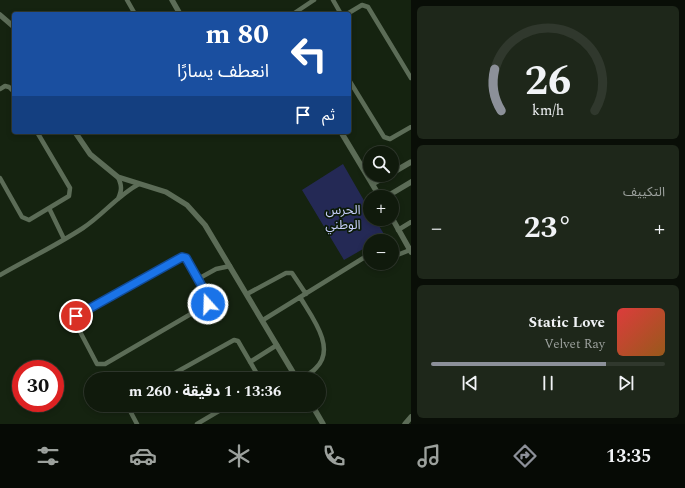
<!DOCTYPE html>
<html lang="ar">
<head>
<meta charset="utf-8">
<style>
	:root { --surface:#101a0c; --page:#1e271a; --text:#f1f3f6; --muted:#9ca19d; --line:#30382d; --accent:#8c9099 }
	body { margin:0; font-family:Spectral,"Noto Sans Arabic",serif; background:var(--page); color:var(--text); direction:rtl; height:100vh; display:flex; flex-direction:column; font-size:15px; white-space:nowrap }
	* { box-sizing:border-box; margin:0 }
	p { font-size:13px; color:var(--muted) }
	.icon { flex:none; width:22px; height:22px; fill:none; stroke:currentColor; stroke-width:2; stroke-linecap:round; stroke-linejoin:round }
	.map { position:relative; flex:1; overflow:hidden; direction:ltr }
	.drawer { display:flex; flex-direction:column; gap:6px; padding:6px; background:#090e07; width:274px }
	.drawer>* { flex:none }
	.hud { position:absolute; left:12px; top:12px; width:339px; height:122px; border-radius:4px; box-shadow:0 2px 6px #0003,0 0 0 1px var(--line); direction:rtl; background:#1a4fa0; color:#fff; overflow:hidden }
	.controls { position:absolute; left:363px; top:146px; display:grid; gap:8px }
	.controls a { display:grid; place-items:center; width:36px; height:36px; border-radius:50%; background:var(--surface); box-shadow:0 2px 6px #0003,0 0 0 1px var(--line); font-size:20px }
	.speed { position:absolute; left:12px; top:360px; display:flex; gap:8px; font-size:20px; font-weight:700; text-align:center }
	.speed>* { display:grid; place-content:center; width:52px; height:52px; border-radius:50%; background:var(--surface); box-shadow:0 2px 6px #0003,0 0 0 1px var(--line); line-height:1 }
	.speed .limit { border:6px solid #d22; background:#fff; color:#111 }
	.pin { position:absolute; display:grid; place-items:center; width:34px; height:34px; color:#fff; margin:-17px; border:2px solid #fff; border-radius:50%; box-shadow:0 1px 4px #0007 }
	.me { position:absolute; width:44px; margin:-22px; rotate:340deg; stroke-linejoin:round; filter:drop-shadow(0 0 3px #0008) }
	.turn { display:flex; align-items:center; gap:14px; height:84px; padding:0 16px; font-size:18px }
	.turn .icon { width:52px; height:52px; stroke-width:2.5 }
	.turn b { display:block; font-size:28px; line-height:34px }
	.then { display:flex; align-items:center; height:38px; padding:0 16px; background:#0003; gap:8px; font-size:15px }
	.big { font-size:30px; font-weight:700; line-height:1.1 }
	.drawer .widget { flex:1; display:flex; flex-direction:column; justify-content:center; gap:6px; min-width:0; padding:0 14px; border-radius:6px; background:var(--page) }
	.drawer .dial { align-items:center; gap:0 }
	.dial svg { height:104px; overflow:visible; fill:none; stroke:var(--line); stroke-width:7; stroke-linecap:round; text-anchor:middle }
	.dial text { fill:var(--text); stroke:none }
	.song { display:flex; align-items:center; gap:12px }
	.cover { width:48px; height:48px; border-radius:6px; background:linear-gradient(135deg,hsl(0 70% 55%),hsl(30 70% 35%)) }
	.played { height:4px; border-radius:2px; background:linear-gradient(90deg,var(--accent) 75%,var(--line) 75%) }
	.keys { display:flex; justify-content:space-around; direction:ltr }
	.heat { display:flex; justify-content:space-between; align-items:center; font-size:22px; direction:ltr }
	.trip { position:absolute; left:84px; top:372px; width:242px; height:40px; border-radius:20px; background:var(--surface); box-shadow:0 2px 6px #0003,0 0 0 1px var(--line); font-weight:700; line-height:40px; text-align:center; direction:rtl }
	.dock { display:flex; height:64px; justify-content:space-around; align-items:center; background:#060a05; color:var(--muted) }
	.dock .icon { width:28px; height:28px }
	.dock .active { color:var(--accent) }
	.dock b { font-size:18px; color:var(--text) }
	main { display:flex; flex:1; min-height:0 }
	.map>svg:first-child { display:block }
	.green { fill:#242955 }
	.lines { fill:none; stroke-linecap:round; stroke-linejoin:round }
	.minor { stroke:#5c6c57; stroke-width:4.5 }
	.tertiary { stroke:#5c6c57; stroke-width:5.5 }
	.route-casing { stroke:#114b97; stroke-width:10 }
	.route { stroke:#1a73e8; stroke-width:7 }
	.labels { text-anchor:middle; dominant-baseline:central; stroke-width:3.5; stroke-linejoin:round; paint-order:stroke }
	.neighbourhood-label { font-size:13px; fill:#c6cef9; stroke:#0c1a08 }
</style>
</head>
<body>
<main>
<section class="drawer">
<div class="widget dial"><svg viewBox="0 0 100 80">
<path d="M14 69A42 42 0 1 1 86 69"/>
<path d="M14 69A42 42 0 0 1 9 37" stroke="#8c9099"/>
<text x="50" y="56" font-size="32" font-weight="700">26</text>
<text x="50" y="72" font-size="11">km/h</text>
</svg></div>
<div class="widget"><p>التكييف</p>
<div class="heat"><a>−</a><b class="big">23°</b><a>+</a></div>
</div>
<div class="widget">
<div class="song"><i class="cover"></i><div><b>Static Love</b><p>Velvet Ray</p></div></div>
<div class="played"></div>
<div class="keys"><svg class="icon" aria-label="previous" viewBox="0 0 24 24"><path d="M18 5L8 12l10 7zM5 5v14"/></svg><svg class="icon" aria-label="pause" viewBox="0 0 24 24"><path d="M8 5v14M16 5v14"/></svg><svg class="icon" aria-label="next" viewBox="0 0 24 24"><path d="M6 5l10 7-10 7zM19 5v14"/></svg></div>
</div>
</section>
<div class="map">
<svg width="411" height="424" viewBox="0 0 411 424">
	<rect width="100%" height="100%" fill="#152310"/>
	<path class="green" d="M343,164L370,211V219H375L385,236L377,241H370V245L344,260L302,190Z"/>
	<g class="lines">
		<path class="minor" d="M127,0L135,14
			M333,0L341,14
			M293,14L314,0
			M347,14L362,5L368,7L411,78
			M349,80L384,137L390,139L411,127
			M0,89L5,86L9,87L14,92
			M118,177C122,186 122,190 118,199
			M0,178L22,217L29,220L69,196L70,188L37,132
			M49,208L64,239
			M398,230L411,222
			M182,257L186,258L208,297V304L105,364H97L76,324V316Z
			M392,257L410,250
			M0,275C28,259 57,245 83,228C103,215 118,195 139,184
			M198,279L216,269L230,266
			M247,294L286,273H292L306,294
			M300,297C311,316 337,348 316,368C312,373 305,376 300,379
			M263,320L365,257L370,256
			M250,362L277,345
			M164,379L234,340L238,341L260,379
			M127,405L137,424
			M197,424L229,405"/>
		<path class="tertiary" d="M172,0L180,14
			M0,15L14,27
			M75,132L90,154L118,177L166,192L187,205L205,225L297,379
			M341,132L380,197
			M392,173L411,162
			M372,184L388,175
			M386,197L411,182
			M392,218L411,252
			M312,405L323,424
			M405,424L411,417"/>
	</g>
	<g class="lines">
		<defs>
			<path id="route" d="M76,316L182,257L186,258L208,297V304"/>
		</defs>
		<use href="#route" class="route-casing"/>
		<use href="#route" class="route"/>
	</g>
	<g class="labels">
		<g class="neighbourhood-label">
			<text x="343" y="210">الحرس<tspan x="343" dy="15">الوطني</tspan></text>
		</g>
	</g>
</svg>
<div class="controls">
<a><svg class="icon" aria-label="search" viewBox="0 0 24 24"><circle cx="10" cy="10" r="6"/><path d="M15 15l6 6"/></svg></a>
<a>+</a>
<a>−</a>
</div>
<div class="speed"><div class="limit">30</div></div>
<div class="pin" style="left:76px;top:316px;background:#d93025"><svg class="icon" aria-label="arrive" viewBox="0 0 24 24"><path d="M6 21V4h12l-3 4 3 4H6"/></svg></div>
<svg class="me" style="left:208px;top:304px" viewBox="-20 -20 40 40"><circle r="17" fill="#1a73e8" stroke="#fff" stroke-width="3"/><path d="M0-11L8 9 0 5-8 9z" fill="#fff"/></svg>
<div class="trip">13:36 · 1 دقيقة · 260 m</div>
<div class="hud">
<div class="turn"><svg class="icon" aria-label="left" viewBox="0 0 24 24"><path d="M17 20v-9H6M10 6l-5 5 5 5"/></svg><div><b>80 m</b>انعطف يسارًا</div></div>
<div class="then">ثم<svg class="icon" aria-label="arrive" viewBox="0 0 24 24"><path d="M6 21V4h12l-3 4 3 4H6"/></svg></div>
</div>
</div>
</main>
<nav class="dock">
<b>13:35</b>
<svg class="icon active" aria-label="directions" viewBox="0 0 24 24"><path d="M12 3l9 9-9 9-9-9zM9 14v-3h6M13 9l2 2-2 2"/></svg>
<svg class="icon" aria-label="music" viewBox="0 0 24 24"><path d="M9 18V5l10-2v13"/><circle cx="6" cy="18" r="3"/><circle cx="16" cy="16" r="3"/></svg>
<svg class="icon" aria-label="phone" viewBox="0 0 24 24"><path d="M5 4h4l2 5-3 2q2 4 5 5l2-3 5 2v4C11 20 4 13 5 4z"/></svg>
<svg class="icon" aria-label="climate" viewBox="0 0 24 24"><path d="M12 3v18M4 7l16 10M4 17L20 7"/></svg>
<svg class="icon" aria-label="car" viewBox="0 0 24 24"><path d="M5 17H2v-5l4-1 3-4h7l3 4 3 1v5h-3M9 17h6M6 11h13"/><circle cx="7" cy="17" r="2"/><circle cx="17" cy="17" r="2"/></svg>
<svg class="icon" aria-label="filters" viewBox="0 0 24 24"><path d="M4 7h16M4 17h16"/><circle cx="9" cy="7" r="2"/><circle cx="15" cy="17" r="2"/></svg>
</nav>
</body>
</html>
